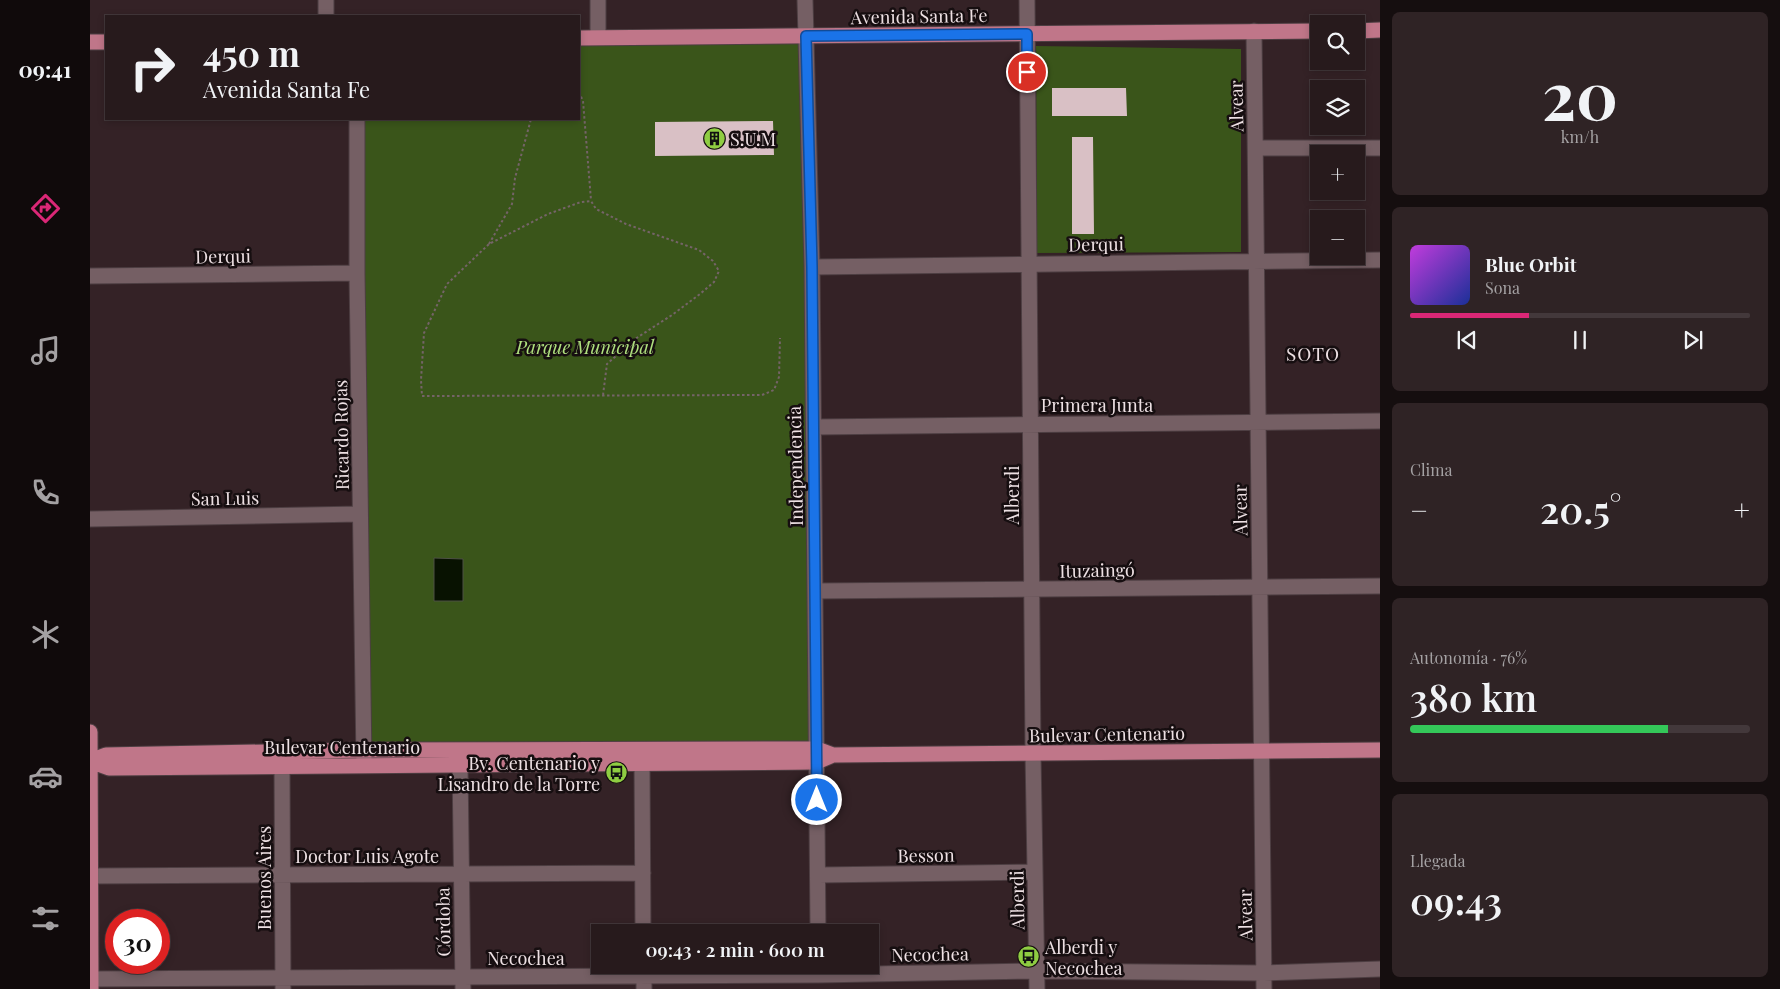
<!DOCTYPE html>
<html lang="es">
<head>
<meta charset="utf-8">
<style>
	:root { --surface:#271a1c; --page:#2f2325; --text:#f1f3f6; --muted:#a4a1a3; --line:#43383b; --accent:#db2777 }
	body { margin:0; font-family:"Playfair Display",serif; background:var(--page); color:var(--text); height:100vh; display:flex; flex-direction:column; font-size:19px; white-space:nowrap }
	* { box-sizing:border-box; margin:0 }
	p { font-size:16px; color:var(--muted) }
	.icon { flex:none; width:28px; height:28px; fill:none; stroke:currentColor; stroke-width:2; stroke-linecap:round; stroke-linejoin:round }
	.map { position:relative; flex:1; overflow:hidden }
	.drawer { display:flex; flex-direction:column; gap:12px; padding:12px; background:#150e0f; width:400px }
	.drawer>* { flex:none }
	.guide { position:absolute; left:15px; top:15px; width:475px; height:105px; border-radius:0px; box-shadow:0 2px 8px #0003,0 0 0 1px var(--line); background:#271a1c; color:var(--text); overflow:hidden }
	.controls { position:absolute; left:1220px; top:15px; display:grid; gap:10px }
	.controls a { display:grid; place-items:center; width:55px; height:55px; border-radius:0px; background:var(--surface); box-shadow:0 2px 8px #0003,0 0 0 1px var(--line); font-size:25px }
	.speed { position:absolute; left:15px; top:909px; display:flex; gap:10px; font-size:25px; font-weight:700; text-align:center }
	.speed>* { display:grid; place-content:center; width:65px; height:65px; border-radius:50%; background:var(--surface); box-shadow:0 2px 8px #0003,0 0 0 1px var(--line); line-height:1 }
	.speed .limit { border:8px solid #d22; background:#fff; color:#111 }
	.pin { position:absolute; display:grid; place-items:center; width:42px; height:42px; color:#fff; margin:-21px; border:2px solid #fff; border-radius:50%; box-shadow:0 1px 5px #0007 }
	.me { position:absolute; width:55px; margin:-28px; rotate:0deg; stroke-linejoin:round; filter:drop-shadow(0 0 4px #0008) }
	.turn { display:flex; align-items:center; gap:18px; height:105px; padding:0 15px; font-size:22px }
	.turn .icon { width:65px; height:65px; stroke-width:2.5 }
	.turn b { display:block; font-size:35px; line-height:42px }
	.big { font-size:38px; font-weight:600; line-height:1.1 }
	.drawer .widget { flex:1; display:flex; flex-direction:column; justify-content:center; gap:8px; min-width:0; padding:0 18px; border-radius:8px; background:var(--page) }
	.drawer .dial { align-items:center; gap:0 }
	.dial b { font-size:65px; line-height:1 }
	.song { display:flex; align-items:center; gap:15px }
	.cover { width:60px; height:60px; border-radius:8px; background:linear-gradient(135deg,hsl(290 70% 55%),hsl(230 70% 35%)) }
	.played { height:5px; border-radius:2px; background:linear-gradient(90deg,var(--accent) 35%,var(--line) 35%) }
	.keys { display:flex; justify-content:space-around; direction:ltr }
	.heat { display:flex; justify-content:space-between; align-items:center; font-size:28px; direction:ltr }
	.charge { height:8px; border-radius:4px; background:linear-gradient(90deg,#34c759 76%,var(--line) 0) }
	.trip { position:absolute; left:501px; top:924px; width:288px; height:50px; border-radius:0px; background:var(--surface); box-shadow:0 2px 8px #0003,0 0 0 1px var(--line); font-weight:600; line-height:50px; text-align:center }
	main { display:flex; flex:1; min-height:0 }
	.dock { display:flex; flex-direction:column; width:90px; justify-content:space-around; align-items:center; background:#100a0b; color:var(--muted) }
	.dock .icon { width:35px; height:35px }
	.dock .on { color:var(--accent) }
	.dock b { font-size:22px; color:var(--text) }
	.map>svg:first-child { display:block }
	.green { fill:#3a551a }
	.water { fill:#081201; stroke:#4d5045 }
	.building { fill:#d9c0c5 }
	.lines { fill:none; stroke-linecap:round; stroke-linejoin:round }
	.minor-casing { stroke:#4d3e42; stroke-width:17 }
	.major-casing { stroke:#4d3e42; stroke-width:17 }
	.path { stroke:#756468; stroke-width:2; stroke-dasharray:2.5 2.5; stroke-linecap:butt }
	.minor { stroke:#755f64; stroke-width:15 }
	.major { stroke:#c07689; stroke-width:15 }
	.route-casing { stroke:#114b97; stroke-width:12 }
	.route { stroke:#1a73e8; stroke-width:9 }
	.labels { text-anchor:middle; dominant-baseline:central; stroke-width:5; stroke-linejoin:round; paint-order:stroke }
	.street-label { font-size:18px; fill:#ede0e3; stroke:#160e10 }
	.poi-label { font-size:18px; fill:#ede0e3; stroke:#160e10; text-anchor:start }
	.park-label { font-size:18px; font-style:italic; fill:#b0e17f; stroke:#160e10 }
	.neighbourhood-label { font-size:19px; letter-spacing:1px; fill:#ede0e3; stroke:#160e10 }
</style>
</head>
<body>
<main>
<nav class="dock">
<b>09:41</b>
<svg class="icon on" aria-label="directions" viewBox="0 0 24 24"><path d="M12 3l9 9-9 9-9-9zM9 14v-3h6M13 9l2 2-2 2"/></svg>
<svg class="icon" aria-label="music" viewBox="0 0 24 24"><path d="M9 18V5l10-2v13"/><circle cx="6" cy="18" r="3"/><circle cx="16" cy="16" r="3"/></svg>
<svg class="icon" aria-label="phone" viewBox="0 0 24 24"><path d="M5 4h4l2 5-3 2q2 4 5 5l2-3 5 2v4C11 20 4 13 5 4z"/></svg>
<svg class="icon" aria-label="climate" viewBox="0 0 24 24"><path d="M12 3v18M4 7l16 10M4 17L20 7"/></svg>
<svg class="icon" aria-label="car" viewBox="0 0 24 24"><path d="M5 17H2v-5l4-1 3-4h7l3 4 3 1v5h-3M9 17h6M6 11h13"/><circle cx="7" cy="17" r="2"/><circle cx="17" cy="17" r="2"/></svg>
<svg class="icon" aria-label="filters" viewBox="0 0 24 24"><path d="M4 7h16M4 17h16"/><circle cx="9" cy="7" r="2"/><circle cx="15" cy="17" r="2"/></svg>
</nav>
<div class="map">
<svg width="1290" height="989" viewBox="0 0 1290 989">
	<rect width="100%" height="100%" fill="#342226"/>
	<path class="green" d="M716,36L727,749L274,750L267,119H489V38Z
		M946,46L1151,49V252L947,253Z"/>
	<path class="water" d="M344,558L373,559V601H344Z"/>
	<path class="building" d="M962,88H1036L1037,116H962Z
		M683,121L684,155L565,156V122Z
		M982,137H1003L1004,234H982Z"/>
	<g class="lines">
		<defs>
			<path id="minor" d="M236,0V16
				M508,0V37
				M715,0L722,267L728,932
				M937,0L943,753L947,989
				M1164,31L1174,989
				M267,119V273L274,762
				M1166,148H1290
				M722,267L1290,260
				M0,276L267,273
				M724,427L1290,421
				M0,519L270,514
				M725,591L1290,586
				M552,764L553,932
				M370,765L373,989
				M192,767L193,989
				M728,875L945,872
				M1,876L553,873
				M554,965V989
				M1,979L728,975L946,971L1174,973L1290,969"/>
			<path id="major" d="M1266,31L1290,30
				M489,38L1229,31
				M0,42H16
				M0,732L1,989
				M0,761L19,768L727,762L743,755L1290,750
				M0,761L16,755L274,750L727,749L743,755"/>
		</defs>
		<use href="#minor" class="minor-casing"/>
		<use href="#major" class="major-casing"/>
		<path class="path" d="M489,92L493,101L501,200
			M399,244L422,204L425,178L441,119
			M513,395L517,364L545,339L582,315L610,294L624,282L629,271L623,261L609,250L536,224L506,209L501,201L491,202L458,214L399,244L357,284L334,333L331,380L332,396L672,395L684,390L689,377L690,338"/>
		<use href="#minor" class="minor"/>
		<use href="#major" class="major"/>
	</g>
	<g class="lines">
		<defs>
			<path id="route" d="M727,800L722,267L716,36L937,34V72"/>
		</defs>
		<use href="#route" class="route-casing"/>
		<use href="#route" class="route"/>
	</g>
	<defs>
		<symbol id="building-disc" viewBox="-11 -11 22 22"><circle r="9.5" fill="#8fcd42" stroke="#160e10"/><path d="M-4-6H4V6H1V3H-1V6H-4ZM-2.5-4.3h1.7v1.8h-1.7ZM.8-4.3h1.7v1.8H.8ZM-2.5-1h1.7V.8h-1.7ZM.8-1h1.7V.8H.8Z" fill="#111"/></symbol>
		<symbol id="bus-disc" viewBox="-11 -11 22 22"><circle r="9.5" fill="#8fcd42" stroke="#160e10"/><path d="M-5-6H5V4H4V6H2V4H-2V6H-4V4H-5ZM-3.5-4V0h7V-4ZM-3.5 1.2v1.5H-2V1.2ZM2 1.2v1.5H3.5V1.2Z" fill="#111"/></symbol>
	</defs>
	<g fill-rule="evenodd">
		<use href="#building-disc" x="612" y="126" width="25" height="25"/>
		<use href="#bus-disc" x="514" y="760" width="25" height="25"/>
		<use href="#bus-disc" x="926" y="944" width="25" height="25"/>
	</g>
	<g class="labels">
		<g class="street-label">
			<text transform="translate(829 16) rotate(-1)">Avenida Santa Fe</text>
			<text transform="translate(1146 106) rotate(-91)">Alvear</text>
			<text transform="translate(1006 244) rotate(-1)">Derqui</text>
			<text transform="translate(133 256) rotate(-1)">Derqui</text>
			<text x="1007" y="405">Primera Junta</text>
			<text transform="translate(251 435) rotate(-91)">Ricardo Rojas</text>
			<text transform="translate(705 466) rotate(-91)">Independencia</text>
			<text transform="translate(922 495) rotate(-90)">Alberdi</text>
			<text transform="translate(135 498) rotate(-1)">San Luis</text>
			<text transform="translate(1150 510) rotate(-91)">Alvear</text>
			<text transform="translate(1007 570) rotate(-1)">Ituzaingó</text>
			<text transform="translate(1017 734) rotate(-1)">Bulevar Centenario</text>
			<text x="252" y="747">Bulevar Centenario</text>
			<text transform="translate(836 855) rotate(-1)">Besson</text>
			<text x="277" y="856">Doctor Luis Agote</text>
			<text transform="translate(174 878) rotate(-90)">Buenos Aires</text>
			<text transform="translate(927 900) rotate(-91)">Alberdi</text>
			<text transform="translate(1155 915) rotate(-91)">Alvear</text>
			<text transform="translate(353 922) rotate(-91)">Córdoba</text>
			<text transform="translate(840 954) rotate(-1)">Necochea</text>
			<text x="436" y="958">Necochea</text>
		</g>
		<g class="poi-label">
			<text x="640" y="139">S.U.M</text>
			<text x="510" y="763" text-anchor="end">Bv. Centenario y<tspan x="510" dy="21">Lisandro de la Torre</tspan></text>
			<text x="955" y="947">Alberdi y<tspan x="955" dy="21">Necochea</tspan></text>
		</g>
		<g class="park-label">
			<text x="495" y="347">Parque Municipal</text>
		</g>
		<g class="neighbourhood-label">
			<text x="1223" y="353">SOTO</text>
		</g>
	</g>
</svg>
<div class="controls">
<a><svg class="icon" aria-label="search" viewBox="0 0 24 24"><circle cx="10" cy="10" r="6"/><path d="M15 15l6 6"/></svg></a>
<a><svg class="icon" aria-label="layers" viewBox="0 0 24 24"><path d="M12 4l9 5-9 5-9-5zM3 14l9 5 9-5"/></svg></a>
<a>+</a>
<a>−</a>
</div>
<div class="speed"><div class="limit">30</div></div>
<div class="pin" style="left:937px;top:72px;background:#d93025"><svg class="icon" aria-label="arrive" viewBox="0 0 24 24"><path d="M6 21V4h12l-3 4 3 4H6"/></svg></div>
<svg class="me" style="left:727px;top:800px" viewBox="-20 -20 40 40"><circle r="17" fill="#1a73e8" stroke="#fff" stroke-width="3"/><path d="M0-11L8 9 0 5-8 9z" fill="#fff"/></svg>
<div class="trip">09:43 · 2 min · 600 m</div>
<div class="guide">
<div class="turn"><svg class="icon" aria-label="right" viewBox="0 0 24 24"><path d="M7 20v-9h11M14 6l5 5-5 5"/></svg><div><b>450 m</b>Avenida Santa Fe</div></div>
</div>
</div>
<section class="drawer">
<div class="widget dial"><b>20</b><p>km/h</p></div>
<div class="widget">
<div class="song"><i class="cover"></i><div><b>Blue Orbit</b><p>Sona</p></div></div>
<div class="played"></div>
<div class="keys"><svg class="icon" aria-label="previous" viewBox="0 0 24 24"><path d="M18 5L8 12l10 7zM5 5v14"/></svg><svg class="icon" aria-label="pause" viewBox="0 0 24 24"><path d="M8 5v14M16 5v14"/></svg><svg class="icon" aria-label="next" viewBox="0 0 24 24"><path d="M6 5l10 7-10 7zM19 5v14"/></svg></div>
</div>
<div class="widget"><p>Clima</p>
<div class="heat"><a>−</a><b class="big">20.5°</b><a>+</a></div>
</div>
<div class="widget"><p>Autonomía · 76%</p><b class="big">380 km</b><div class="charge"></div></div>
<div class="widget"><p>Llegada</p><b class="big">09:43</b></div>
</section>
</main>
</body>
</html>
